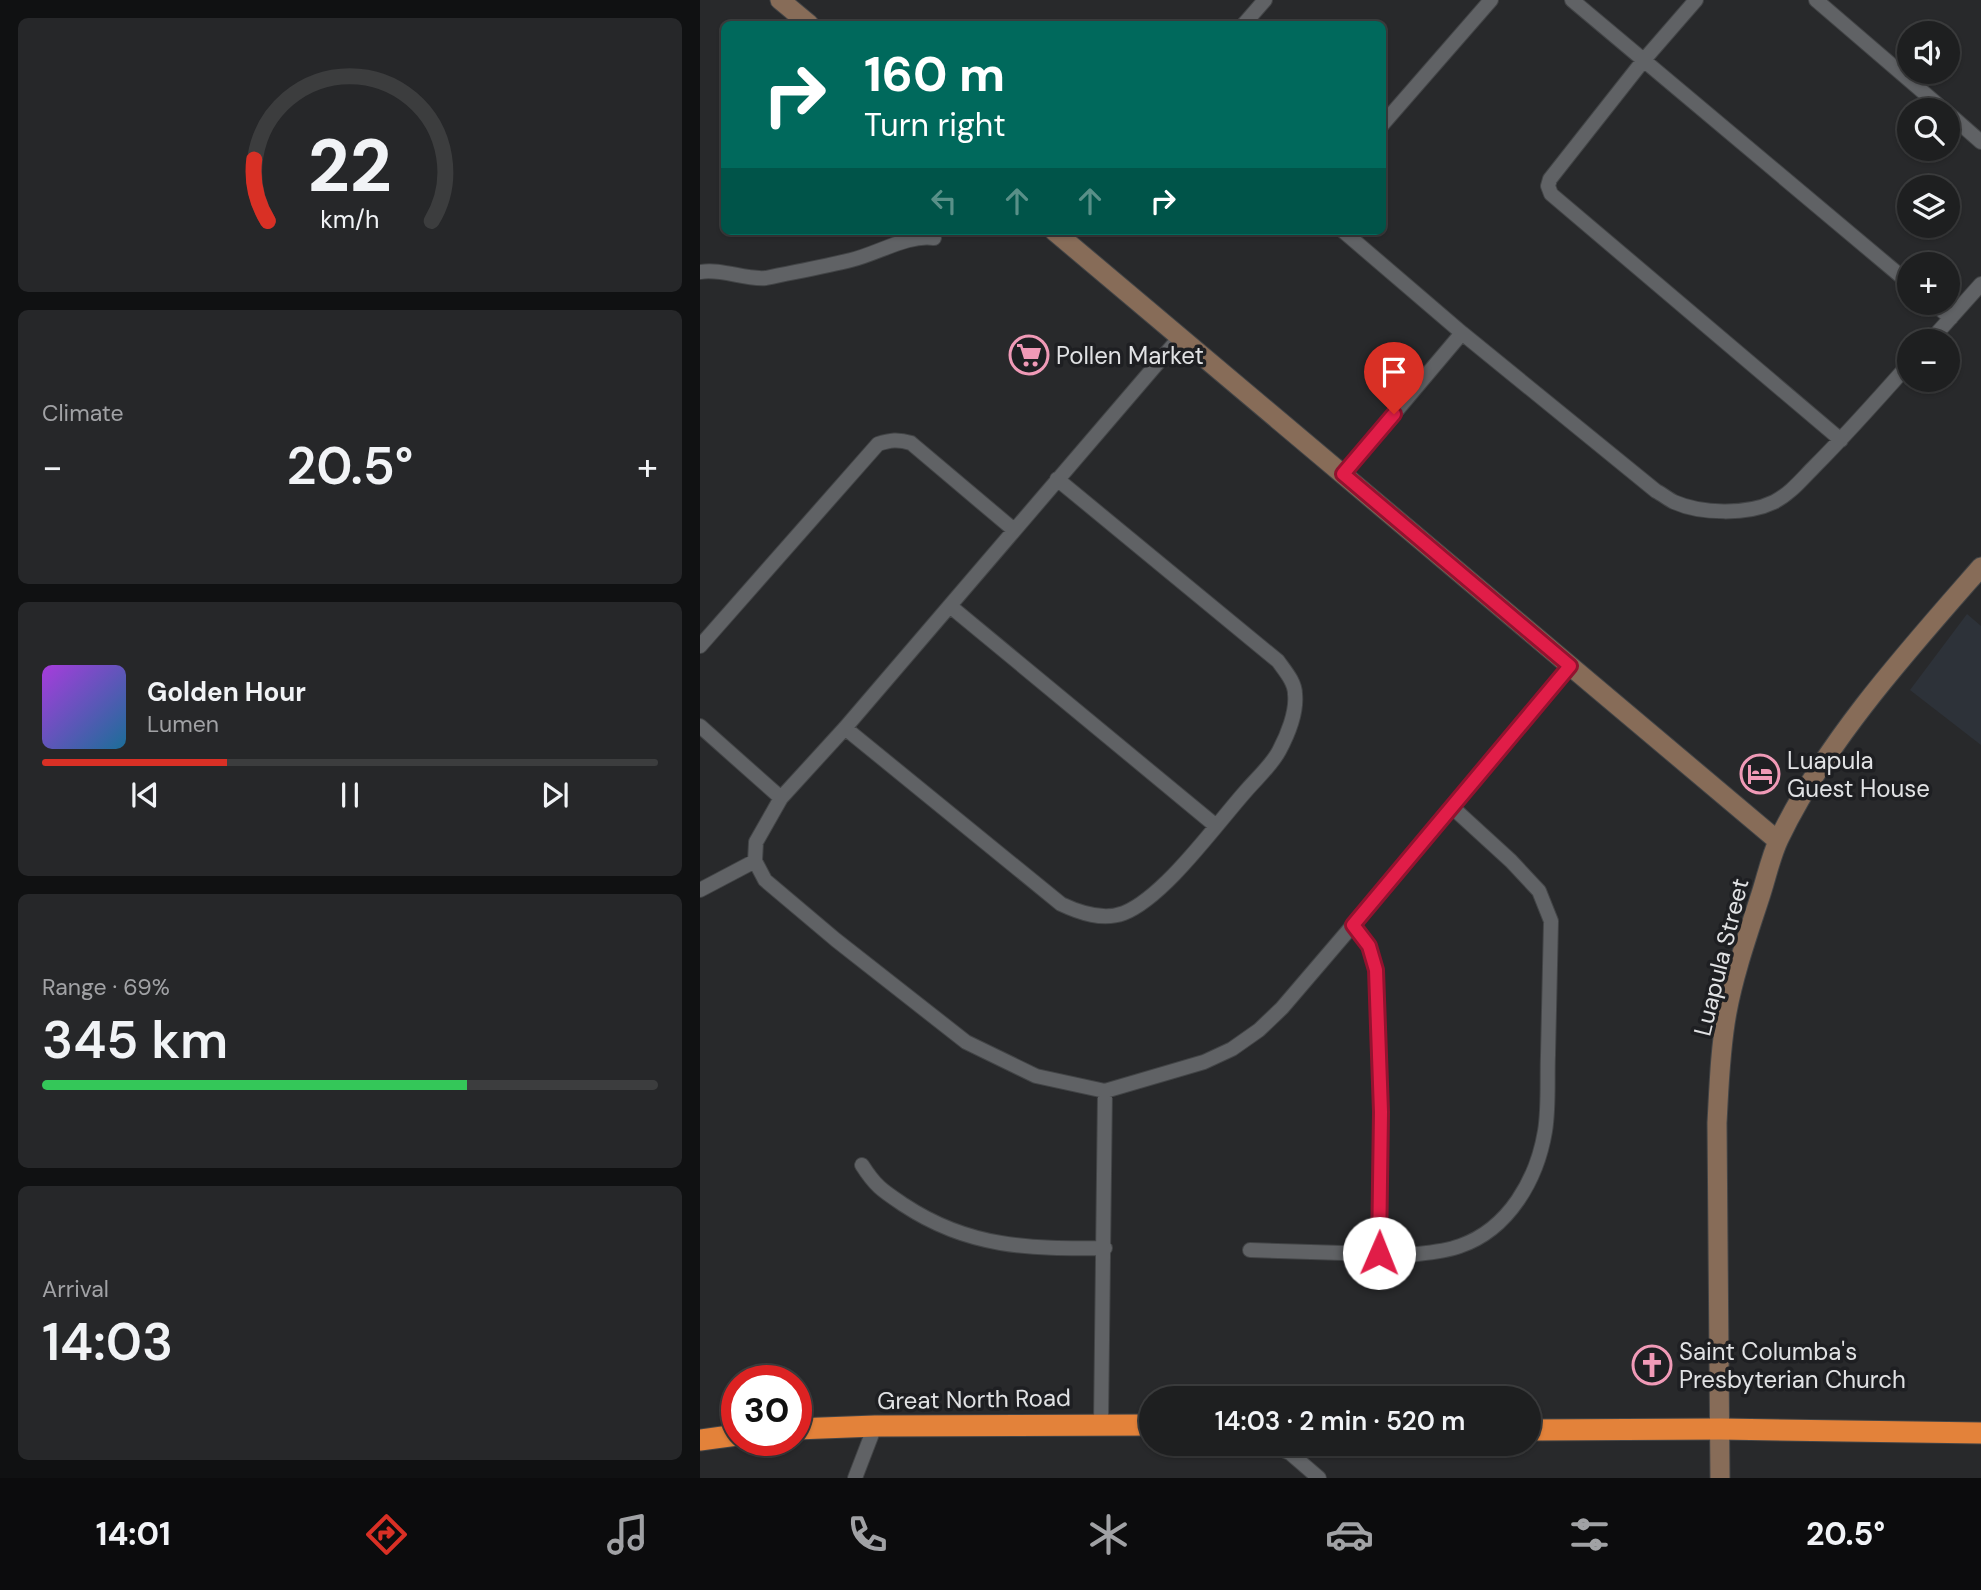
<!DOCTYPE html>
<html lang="en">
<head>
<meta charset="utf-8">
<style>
	:root { --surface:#1e1f20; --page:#262729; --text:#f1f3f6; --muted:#a1a2a5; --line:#3c3d3e; --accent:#d93025 }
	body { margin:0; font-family:"DM Sans",sans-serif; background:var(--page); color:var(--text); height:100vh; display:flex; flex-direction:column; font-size:26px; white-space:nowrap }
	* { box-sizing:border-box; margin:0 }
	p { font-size:23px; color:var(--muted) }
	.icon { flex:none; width:38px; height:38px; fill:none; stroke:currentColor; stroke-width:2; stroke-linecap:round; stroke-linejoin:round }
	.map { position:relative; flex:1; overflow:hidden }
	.details { display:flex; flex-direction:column; gap:18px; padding:18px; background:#101112; width:700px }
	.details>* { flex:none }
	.guide { position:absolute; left:21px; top:21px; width:665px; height:214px; border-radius:10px; box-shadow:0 2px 5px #0004,0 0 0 2px var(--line); background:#00695c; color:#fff; overflow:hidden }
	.tools { position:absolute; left:1197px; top:21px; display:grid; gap:14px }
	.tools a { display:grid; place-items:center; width:63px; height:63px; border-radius:50%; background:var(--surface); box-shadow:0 2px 5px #0004,0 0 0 2px var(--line); font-size:35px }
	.speed { position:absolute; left:21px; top:1365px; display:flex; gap:14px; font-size:35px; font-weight:700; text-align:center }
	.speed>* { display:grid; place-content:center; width:91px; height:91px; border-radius:50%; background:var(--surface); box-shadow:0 2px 5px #0004,0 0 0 2px var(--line); line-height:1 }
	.speed .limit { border:10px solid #d22; background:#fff; color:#111 }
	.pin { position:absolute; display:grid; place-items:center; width:60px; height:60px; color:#fff; margin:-72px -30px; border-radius:50% 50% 50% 0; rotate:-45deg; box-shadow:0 0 7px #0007 }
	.pin .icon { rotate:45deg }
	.me { position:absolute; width:77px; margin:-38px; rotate:1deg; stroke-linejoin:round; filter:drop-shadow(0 0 5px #0008) }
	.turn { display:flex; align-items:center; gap:24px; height:147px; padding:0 28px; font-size:32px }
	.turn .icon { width:91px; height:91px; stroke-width:2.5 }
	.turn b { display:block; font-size:49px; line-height:60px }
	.lanes { display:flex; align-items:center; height:66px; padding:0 28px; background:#0003; justify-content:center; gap:35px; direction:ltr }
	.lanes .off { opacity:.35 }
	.big { font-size:52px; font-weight:600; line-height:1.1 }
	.details .widget { flex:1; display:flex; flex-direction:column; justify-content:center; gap:10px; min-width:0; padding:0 24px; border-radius:10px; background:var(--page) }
	.details .dial { align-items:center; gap:0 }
	.dial svg { height:182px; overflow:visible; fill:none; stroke:var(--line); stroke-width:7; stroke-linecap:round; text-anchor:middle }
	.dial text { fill:var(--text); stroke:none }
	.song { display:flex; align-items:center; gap:21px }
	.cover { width:84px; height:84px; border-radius:10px; background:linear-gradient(135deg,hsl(280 70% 55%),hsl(200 70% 35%)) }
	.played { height:7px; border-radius:4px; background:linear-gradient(90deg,var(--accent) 30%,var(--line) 30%) }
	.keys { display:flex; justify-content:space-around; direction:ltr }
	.heat { display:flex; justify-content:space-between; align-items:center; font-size:38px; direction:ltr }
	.charge { height:10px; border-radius:5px; background:linear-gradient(90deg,#34c759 69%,var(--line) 0) }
	.trip { position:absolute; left:439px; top:1386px; width:402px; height:70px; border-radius:35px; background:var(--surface); box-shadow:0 2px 5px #0004,0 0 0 2px var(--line); font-weight:600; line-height:70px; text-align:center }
	.tabs { display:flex; height:112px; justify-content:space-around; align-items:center; background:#0c0c0d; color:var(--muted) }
	.tabs .icon { width:49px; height:49px }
	.tabs .on { color:var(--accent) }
	.tabs b { font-size:32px; color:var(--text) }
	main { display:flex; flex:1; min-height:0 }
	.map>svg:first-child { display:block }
	.built { fill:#2d3239 }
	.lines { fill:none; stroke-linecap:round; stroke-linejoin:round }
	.street-casing { stroke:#424446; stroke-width:16 }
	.secondary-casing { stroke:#424446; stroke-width:21 }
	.highway-casing { stroke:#424446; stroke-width:23 }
	.street { stroke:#606265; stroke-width:14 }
	.secondary { stroke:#876c58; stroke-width:19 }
	.highway { stroke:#e3823a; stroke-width:21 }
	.route-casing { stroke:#92132f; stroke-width:18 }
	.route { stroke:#e11d48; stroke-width:12 }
	.labels { text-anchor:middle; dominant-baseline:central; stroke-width:7; stroke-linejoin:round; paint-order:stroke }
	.poi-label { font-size:24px; fill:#e1e2e4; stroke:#1e1f22; text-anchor:start }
	.street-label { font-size:24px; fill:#e1e2e4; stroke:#1e1f22 }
</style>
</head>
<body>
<main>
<section class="details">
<div class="widget dial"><svg viewBox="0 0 100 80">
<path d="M14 69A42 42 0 1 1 86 69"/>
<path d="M14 69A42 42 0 0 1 8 42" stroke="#d93025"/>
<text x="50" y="56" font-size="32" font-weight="700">22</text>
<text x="50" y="72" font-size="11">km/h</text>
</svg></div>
<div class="widget"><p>Climate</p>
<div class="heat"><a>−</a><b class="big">20.5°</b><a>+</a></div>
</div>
<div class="widget">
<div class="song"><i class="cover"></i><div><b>Golden Hour</b><p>Lumen</p></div></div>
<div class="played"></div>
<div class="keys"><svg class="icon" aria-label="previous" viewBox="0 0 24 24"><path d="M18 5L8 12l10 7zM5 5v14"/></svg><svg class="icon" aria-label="pause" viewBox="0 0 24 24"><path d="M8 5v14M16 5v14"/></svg><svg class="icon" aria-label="next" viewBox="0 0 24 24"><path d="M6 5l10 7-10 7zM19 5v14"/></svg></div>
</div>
<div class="widget"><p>Range · 69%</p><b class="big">345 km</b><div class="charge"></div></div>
<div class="widget"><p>Arrival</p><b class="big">14:03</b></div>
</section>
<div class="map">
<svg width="1281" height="1478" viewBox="0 0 1281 1478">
	<rect width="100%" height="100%" fill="#28292b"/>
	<path class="built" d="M1267,614L1281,626V745L1210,690Z"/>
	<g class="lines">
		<defs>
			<path id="street" d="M872,0L1209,283
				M996,0L943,61L850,179L848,186L851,194L1141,440
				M1116,0L1244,110
				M544,24L565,0
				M1248,113L1281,142
				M682,125L791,0
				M643,231L762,333L956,491C962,494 968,499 974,502C1001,514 1047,515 1074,502C1090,494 1102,479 1114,467C1147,434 1178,399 1209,364
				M0,272C22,268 44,280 66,278C94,272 123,267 151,260C177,254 208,234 234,238
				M1233,303L1251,318
				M480,337L145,728L81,798L56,842L55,861L65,880L136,940L266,1042L336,1076L405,1091L504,1062L532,1049L559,1030L582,1008L653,925L870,666
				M1230,341L1281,284
				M643,474L762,333
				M250,606L516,826
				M0,646L178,444C190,440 198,439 211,443L314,530
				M0,726L81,798
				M145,728L361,904C380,913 403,921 424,913C464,897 515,826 545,792C556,779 571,766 579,751C587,736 597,712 595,694C595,682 585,671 578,661L357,479
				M0,890L55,861
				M653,925L669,946L676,969L681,1112L679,1253
				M162,1165C176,1187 183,1191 204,1205C269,1248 330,1249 405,1248
				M550,1250L708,1255C725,1253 744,1252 760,1246C809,1229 837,1179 845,1131C849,1107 847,1080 848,1055C849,1011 850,966 851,921L839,891L811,861L752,807
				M401,1424L405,1091
				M569,1444L590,1453L619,1478
				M155,1478L175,1426"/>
			<path id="secondary" d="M80,0L109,24
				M354,231L1078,841
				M1020,1478L1017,1123C1019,1087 1020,1049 1027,1012C1034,974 1047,937 1059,900C1066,880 1070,858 1079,839C1125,742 1210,648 1281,567"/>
			<path id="highway" d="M96,1429L175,1426L452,1425
				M830,1430L1021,1429L1281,1433
				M0,1440L37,1435"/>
		</defs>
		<use href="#street" class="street-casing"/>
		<use href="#secondary" class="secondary-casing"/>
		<use href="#highway" class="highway-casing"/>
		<use href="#street" class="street"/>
		<use href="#secondary" class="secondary"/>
		<use href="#highway" class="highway"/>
	</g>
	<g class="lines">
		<defs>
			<path id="route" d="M679,1253L681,1112L676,970L669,946L653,925L870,666L643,474L694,414"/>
		</defs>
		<use href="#route" class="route-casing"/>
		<use href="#route" class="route"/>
	</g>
	<defs>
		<symbol id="supermarket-ring" viewBox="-11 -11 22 22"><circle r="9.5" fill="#1e1f22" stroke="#f09ab7" stroke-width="1.5"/><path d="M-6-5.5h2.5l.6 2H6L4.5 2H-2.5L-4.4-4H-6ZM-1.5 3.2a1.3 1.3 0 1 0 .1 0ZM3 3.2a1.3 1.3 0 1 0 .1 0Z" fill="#f09ab7"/></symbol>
		<symbol id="hotel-ring" viewBox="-11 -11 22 22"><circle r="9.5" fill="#1e1f22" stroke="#f09ab7" stroke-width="1.5"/><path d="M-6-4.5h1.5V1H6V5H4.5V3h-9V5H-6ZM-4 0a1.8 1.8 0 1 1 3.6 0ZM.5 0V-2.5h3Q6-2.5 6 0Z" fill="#f09ab7"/></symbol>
		<symbol id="church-ring" viewBox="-11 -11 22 22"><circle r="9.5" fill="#1e1f22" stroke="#f09ab7" stroke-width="1.5"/><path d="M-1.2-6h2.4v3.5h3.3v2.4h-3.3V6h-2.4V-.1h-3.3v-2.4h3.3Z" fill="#f09ab7"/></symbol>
	</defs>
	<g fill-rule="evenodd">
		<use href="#supermarket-ring" x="307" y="333" width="44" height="44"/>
		<use href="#hotel-ring" x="1038" y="752" width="44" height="44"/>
		<use href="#church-ring" x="930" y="1343" width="44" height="44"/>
	</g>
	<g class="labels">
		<g class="poi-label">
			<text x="356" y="355">Pollen Market</text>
			<text x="1087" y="760">Luapula<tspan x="1087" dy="28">Guest House</tspan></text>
			<text x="979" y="1351">Saint Columba's<tspan x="979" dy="28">Presbyterian Church</tspan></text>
		</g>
		<g class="street-label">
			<text transform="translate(1021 957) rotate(-76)">Luapula Street</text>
			<text transform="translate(274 1399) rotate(-1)">Great North Road</text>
		</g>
	</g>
</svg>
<div class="tools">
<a><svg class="icon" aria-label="sound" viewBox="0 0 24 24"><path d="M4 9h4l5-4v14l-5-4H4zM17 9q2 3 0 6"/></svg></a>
<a><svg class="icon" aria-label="search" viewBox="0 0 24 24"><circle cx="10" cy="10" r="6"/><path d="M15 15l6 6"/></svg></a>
<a><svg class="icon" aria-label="layers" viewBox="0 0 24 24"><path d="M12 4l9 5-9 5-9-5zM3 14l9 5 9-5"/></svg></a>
<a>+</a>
<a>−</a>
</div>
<div class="speed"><div class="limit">30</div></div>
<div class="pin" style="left:694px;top:414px;background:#d93025"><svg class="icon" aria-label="arrive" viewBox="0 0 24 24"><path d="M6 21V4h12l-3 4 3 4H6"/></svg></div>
<svg class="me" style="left:679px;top:1253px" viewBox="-20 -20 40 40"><circle r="19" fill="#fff"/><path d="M0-13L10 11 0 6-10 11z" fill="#e11d48"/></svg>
<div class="trip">14:03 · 2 min · 520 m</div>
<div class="guide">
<div class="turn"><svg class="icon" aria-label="right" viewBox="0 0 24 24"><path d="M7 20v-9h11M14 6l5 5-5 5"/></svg><div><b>160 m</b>Turn right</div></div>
<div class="lanes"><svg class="icon off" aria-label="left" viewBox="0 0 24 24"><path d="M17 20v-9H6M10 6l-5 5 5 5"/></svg><svg class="icon off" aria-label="ahead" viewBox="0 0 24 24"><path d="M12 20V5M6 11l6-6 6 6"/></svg><svg class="icon off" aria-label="ahead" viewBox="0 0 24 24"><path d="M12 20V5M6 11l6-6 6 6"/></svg><svg class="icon" aria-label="right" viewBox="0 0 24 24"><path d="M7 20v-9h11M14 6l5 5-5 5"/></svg></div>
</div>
</div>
</main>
<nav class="tabs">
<b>14:01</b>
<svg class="icon on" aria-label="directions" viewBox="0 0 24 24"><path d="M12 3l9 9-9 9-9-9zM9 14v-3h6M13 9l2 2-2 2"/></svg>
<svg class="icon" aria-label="music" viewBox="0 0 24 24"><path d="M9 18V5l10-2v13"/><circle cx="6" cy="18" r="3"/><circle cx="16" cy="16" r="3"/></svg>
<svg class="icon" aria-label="phone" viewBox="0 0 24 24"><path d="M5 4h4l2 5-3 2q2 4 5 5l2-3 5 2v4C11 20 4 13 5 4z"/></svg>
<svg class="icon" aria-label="climate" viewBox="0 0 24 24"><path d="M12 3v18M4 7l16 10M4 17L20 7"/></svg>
<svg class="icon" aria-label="car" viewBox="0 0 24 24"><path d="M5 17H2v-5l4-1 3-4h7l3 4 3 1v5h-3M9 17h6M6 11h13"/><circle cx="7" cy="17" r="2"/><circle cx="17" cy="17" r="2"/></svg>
<svg class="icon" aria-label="filters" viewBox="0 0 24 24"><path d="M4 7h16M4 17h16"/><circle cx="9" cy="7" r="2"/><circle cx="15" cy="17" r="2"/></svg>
<b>20.5°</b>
</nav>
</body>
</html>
